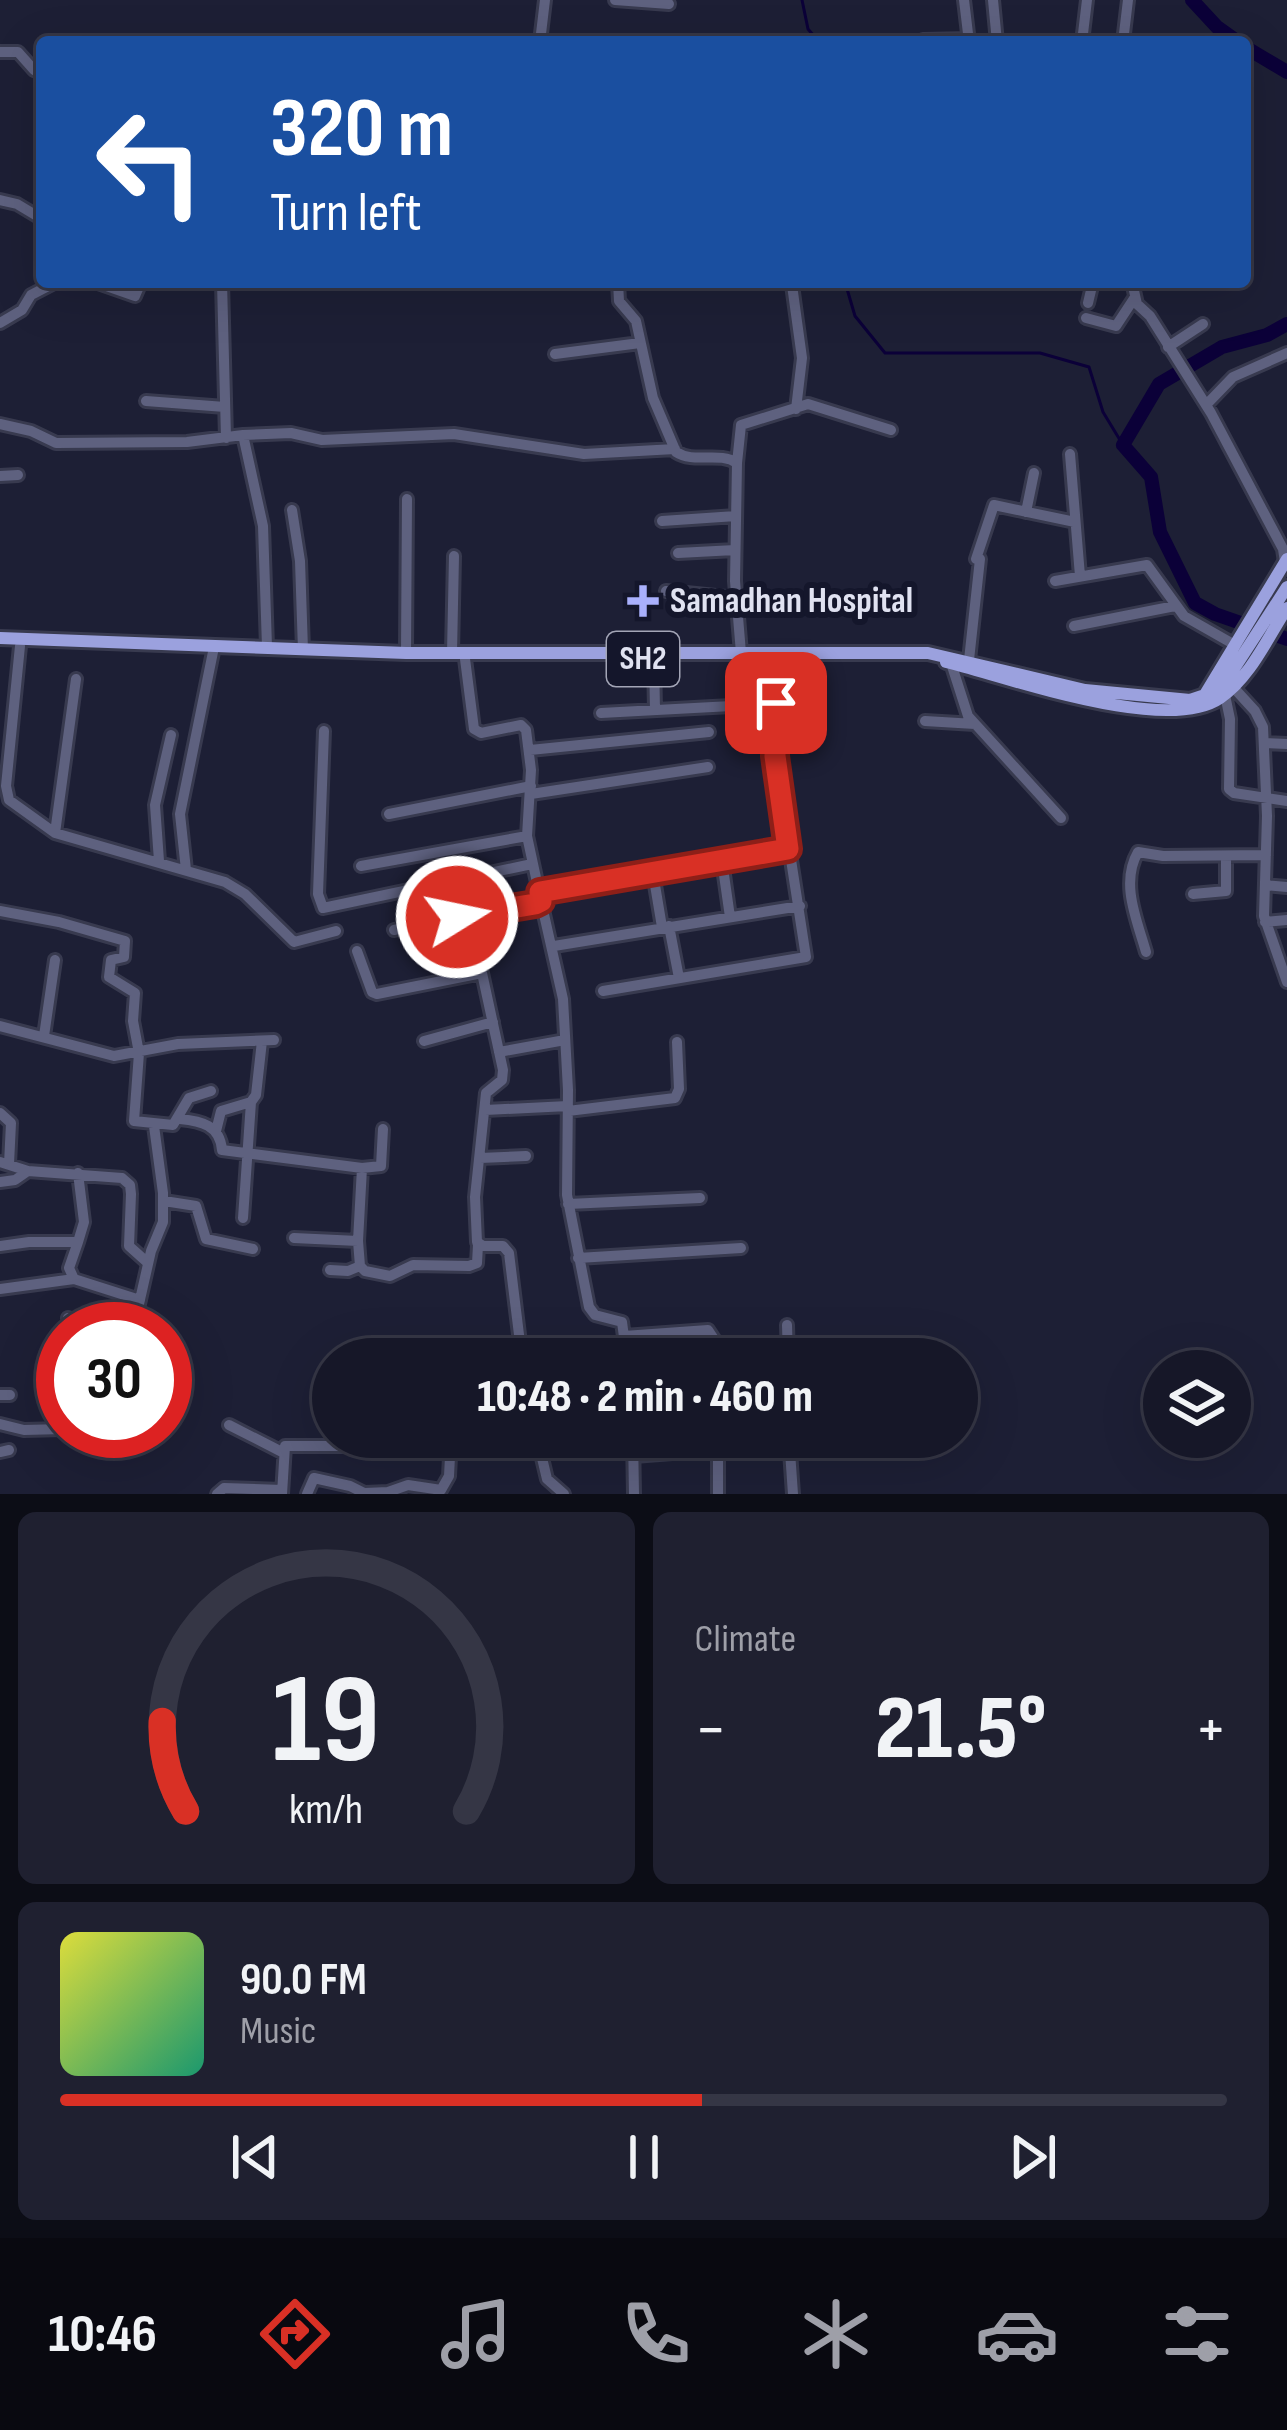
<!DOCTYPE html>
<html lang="en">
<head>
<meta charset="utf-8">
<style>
	:root { --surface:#161728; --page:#1f2030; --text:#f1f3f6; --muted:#9e9fa8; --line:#353645; --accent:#d93025 }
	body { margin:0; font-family:"Sofia Sans Condensed",sans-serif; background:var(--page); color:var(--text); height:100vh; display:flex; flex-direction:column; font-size:45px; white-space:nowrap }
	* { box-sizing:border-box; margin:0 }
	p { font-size:39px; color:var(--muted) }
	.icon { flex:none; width:66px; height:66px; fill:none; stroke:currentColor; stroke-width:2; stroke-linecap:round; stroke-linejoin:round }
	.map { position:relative; height:1494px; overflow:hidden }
	.side { display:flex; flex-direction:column; gap:18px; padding:18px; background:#0c0d16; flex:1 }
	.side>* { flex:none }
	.top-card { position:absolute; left:36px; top:36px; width:1215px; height:252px; border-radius:12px; box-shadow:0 12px 48px #0002,0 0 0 3px var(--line); background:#1a4fa0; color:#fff; overflow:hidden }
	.tools { position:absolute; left:1143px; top:1350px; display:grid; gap:24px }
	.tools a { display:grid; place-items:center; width:108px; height:108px; border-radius:50%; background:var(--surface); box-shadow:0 12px 48px #0002,0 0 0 3px var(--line); font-size:60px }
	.speed { position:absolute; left:36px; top:1302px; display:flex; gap:24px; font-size:60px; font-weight:700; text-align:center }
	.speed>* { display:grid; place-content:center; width:156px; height:156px; border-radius:50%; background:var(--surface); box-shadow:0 12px 48px #0002,0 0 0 3px var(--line); line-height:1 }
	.speed .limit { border:18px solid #d22; background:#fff; color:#111 }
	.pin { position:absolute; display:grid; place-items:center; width:102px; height:102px; color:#fff; margin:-51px; border-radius:24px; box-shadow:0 6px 18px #0006 }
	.me { position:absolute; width:132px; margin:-66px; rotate:80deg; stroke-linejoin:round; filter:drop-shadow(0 0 9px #0008) }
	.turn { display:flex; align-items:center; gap:42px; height:252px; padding:0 36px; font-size:54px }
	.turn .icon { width:156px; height:156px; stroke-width:2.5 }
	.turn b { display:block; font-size:84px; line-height:102px }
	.big { font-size:90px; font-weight:800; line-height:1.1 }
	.side .tile { flex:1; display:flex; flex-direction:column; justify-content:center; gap:18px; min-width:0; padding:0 42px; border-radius:18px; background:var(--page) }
	.side .dial { align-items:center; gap:0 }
	.dial svg { height:312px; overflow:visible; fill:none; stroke:var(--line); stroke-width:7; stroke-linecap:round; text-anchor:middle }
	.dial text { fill:var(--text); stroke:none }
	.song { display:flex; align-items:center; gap:36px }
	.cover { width:144px; height:144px; border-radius:18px; background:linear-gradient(135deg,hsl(60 70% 55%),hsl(160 70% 35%)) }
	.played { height:12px; border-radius:6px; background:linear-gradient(90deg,var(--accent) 55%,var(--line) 55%) }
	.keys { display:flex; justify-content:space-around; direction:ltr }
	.heat { display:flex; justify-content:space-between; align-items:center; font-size:66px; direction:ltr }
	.side .tiles { flex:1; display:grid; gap:18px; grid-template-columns:1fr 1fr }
	.tile:last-child { grid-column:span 2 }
	.trip { position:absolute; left:312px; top:1338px; width:666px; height:120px; border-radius:60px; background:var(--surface); box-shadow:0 12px 48px #0002,0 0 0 3px var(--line); font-weight:800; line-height:120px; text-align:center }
	.tabs { display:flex; height:192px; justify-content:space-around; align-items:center; background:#090910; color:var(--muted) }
	.tabs .icon { width:84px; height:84px }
	.tabs .active { color:var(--accent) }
	.tabs b { font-size:54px; color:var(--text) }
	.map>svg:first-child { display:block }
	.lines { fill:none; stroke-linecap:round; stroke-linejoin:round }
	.stream { stroke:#0b0038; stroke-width:3 }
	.river { stroke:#0b0038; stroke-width:14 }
	.minor-casing { stroke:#383a4f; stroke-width:16 }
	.major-casing { stroke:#383a4f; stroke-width:18 }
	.minor { stroke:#5e617f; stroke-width:10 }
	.major { stroke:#9ba1de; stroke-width:12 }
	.route-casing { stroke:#8d1f18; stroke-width:30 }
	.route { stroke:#d93025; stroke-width:21 }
	.poi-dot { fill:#a9b0fc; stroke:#14162b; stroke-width:4.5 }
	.labels { text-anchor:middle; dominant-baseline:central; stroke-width:12; stroke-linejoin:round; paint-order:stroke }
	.shield { fill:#14162b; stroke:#a3a5b6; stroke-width:3 }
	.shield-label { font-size:33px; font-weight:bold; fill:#e0e2f1 }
	.poi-label { font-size:36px; font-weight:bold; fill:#e0e2f1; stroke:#14162b; text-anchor:start }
</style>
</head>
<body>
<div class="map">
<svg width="1287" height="1494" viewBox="0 0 1287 1494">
	<rect width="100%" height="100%" fill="#1d1f35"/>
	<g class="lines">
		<path class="stream" d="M802,0L808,29L819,42
			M845,282L855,316L885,353H1040L1089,367L1103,412L1123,445"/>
		<path class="river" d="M1192,0L1217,27L1238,42
			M1245,47L1287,72
			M1287,324L1267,335L1222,347L1159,384L1123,445L1151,477L1160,532L1195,603L1215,614L1287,639"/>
		<defs>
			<path id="minor" d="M615,0L669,4
				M964,0L969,42
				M993,0L997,42
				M923,40L969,39
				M540,42L545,0
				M1082,42L1087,0
				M1123,42L1128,0
				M1196,42V41
				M0,52H18L34,70L42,73
				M0,200L17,204L42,219
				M95,282L135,296L141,282
				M222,282L226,438
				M618,282L619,301L636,321L653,398L676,452C694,464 719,451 737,463L735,581L741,653
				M1132,282L1137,304L1150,316L1211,413L1283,549L1285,562
				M792,285L802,358L796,409
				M1088,303L1093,282
				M1086,318L1116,326L1135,297
				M0,323L22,310L31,295L56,282
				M1168,347L1203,324
				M555,354L640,343
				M146,401L225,407
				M1206,405L1233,377L1287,353
				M0,424L31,431L56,443L187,442L243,435L263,526L267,647
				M243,435L291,433L322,440L454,434L584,454L675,449
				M1070,454L1080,576
				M737,463L741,425L808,404L891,430
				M0,476L18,475
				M292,510L300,561L303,650
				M1026,512L1034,473
				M662,521L736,516
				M678,553L735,550
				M976,559L994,505L1075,522
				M1055,581L1147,565L1184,616L1235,645
				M666,591L736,598
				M1074,626L1175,606
				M20,646L6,786L9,800L55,833L225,882L245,894L294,942L336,931
				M406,653L407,499
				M452,653L454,556
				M465,659L474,729L481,733L521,725L526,730L531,770L527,836L541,901L461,914L457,919L482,973L503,1070L502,1080L486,1093L475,1197L477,1242L483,1246H503L509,1253L522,1359
				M654,659L655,710
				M969,660L980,559
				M951,663L968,716L1061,818
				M1233,687L1255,711L1263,727L1267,816L1264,916L1287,982
				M1225,695L1230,719L1229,789L1234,793L1287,801
				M601,713L750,705
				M925,721L975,724
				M324,731L318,894L323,908L532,864
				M1265,743L1287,744
				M530,750L709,732
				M531,794L708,767
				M389,814L531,786
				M55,833L76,679
				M159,861L155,805L171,735
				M722,861L730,917
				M361,866L527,836
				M186,870L180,814L213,652
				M653,873L662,927
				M1265,885L1287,887
				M540,892L788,849
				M1193,894L1226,891V856
				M541,901L563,999L568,1090L567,1195L589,1307L595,1315L622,1322L627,1359
				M0,911L59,922L125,941L124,957L111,960L109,977L135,993L133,1021L139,1053L134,1121L173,1125L189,1098L211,1091
				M1265,922L1287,920
				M669,926L679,978
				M394,930L457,917
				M554,946L800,906
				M357,951L372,992L377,994L482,973
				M1146,952C1137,920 1120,883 1138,852L1163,856L1266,855
				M603,991L806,957L775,756L780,660
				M0,1026L114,1056L178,1044L274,1040
				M44,1036L55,960
				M424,1041L493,1022
				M499,1052L565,1040
				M485,1110L568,1106
				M568,1111L675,1098L679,1089L677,1042
				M0,1113L11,1123L9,1164
				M180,1119C201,1121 220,1125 222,1150L362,1168L381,1166L383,1129
				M216,1131L221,1111L251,1102L256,1095L262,1041
				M480,1158L526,1156
				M0,1162L28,1171L122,1178L130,1185L131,1194L129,1246L148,1263
				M362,1168L358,1241L360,1266L365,1271L390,1276L413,1265L469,1266L477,1263L478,1245
				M0,1182L15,1180L28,1171
				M164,1201L196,1206L206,1239L253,1249
				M568,1204L700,1198
				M243,1218L251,1102
				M294,1238L358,1241
				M78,1242L69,1268L74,1279L140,1300
				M0,1246L29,1242H78L84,1222L78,1173
				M578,1258L741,1248
				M330,1270L348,1271L360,1266
				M0,1289L74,1279
				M68,1318L91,1329
				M787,1325L788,1359
				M121,1329L139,1304L151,1251L163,1222V1193L154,1126
				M624,1336L708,1330L714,1339L715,1359
				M0,1395H10
				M0,1424L24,1430L63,1429
				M229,1425L282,1452
				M537,1437L547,1479L564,1494
				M633,1437L634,1494
				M789,1437L793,1494
				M0,1452L9,1450
				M634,1456L685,1452
				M365,1493L388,1492L408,1485L441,1490L449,1476L451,1437
				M217,1494L224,1488L282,1490
				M282,1494L285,1446H343L350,1437
				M307,1494L314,1478L350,1486L366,1494
				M718,1494V1437"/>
			<path id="major" d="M0,638L406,653H928L1085,690L1190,700L1211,693L1226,681L1287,587
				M946,662C1008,677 1166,735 1220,698C1250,678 1268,637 1287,608
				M1204,696L1287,559"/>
		</defs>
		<use href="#minor" class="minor-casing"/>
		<use href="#major" class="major-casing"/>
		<use href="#minor" class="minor"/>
		<use href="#major" class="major"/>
	</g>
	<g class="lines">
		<defs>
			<path id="route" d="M457,917L535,904L541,901L540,892L788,849L775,756L776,703"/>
		</defs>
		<use href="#route" class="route-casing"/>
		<use href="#route" class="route"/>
	</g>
	<path class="poi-dot" d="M637 583h12v12h12v12h-12v12h-12v-12h-12v-12h12z"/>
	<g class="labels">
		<rect class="shield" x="607" y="632" width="72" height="54" rx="9"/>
		<g class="shield-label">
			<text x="643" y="659">SH2</text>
		</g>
		<g class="poi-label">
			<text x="670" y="601">Samadhan Hospital</text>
		</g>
	</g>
</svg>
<div class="tools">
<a><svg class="icon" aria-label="layers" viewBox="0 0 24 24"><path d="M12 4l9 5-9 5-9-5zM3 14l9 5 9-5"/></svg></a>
</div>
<div class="speed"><div class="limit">30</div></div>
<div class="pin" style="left:776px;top:703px;background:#d93025"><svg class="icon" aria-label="arrive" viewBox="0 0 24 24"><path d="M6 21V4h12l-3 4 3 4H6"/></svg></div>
<svg class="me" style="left:457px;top:917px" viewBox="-20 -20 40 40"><circle r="17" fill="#d93025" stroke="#fff" stroke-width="3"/><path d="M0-11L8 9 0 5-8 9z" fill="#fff"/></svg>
<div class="trip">10:48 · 2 min · 460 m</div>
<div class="top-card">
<div class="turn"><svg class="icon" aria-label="left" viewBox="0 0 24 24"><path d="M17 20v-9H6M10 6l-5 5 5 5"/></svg><div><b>320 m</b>Turn left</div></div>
</div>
</div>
<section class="side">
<div class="tiles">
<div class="tile dial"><svg viewBox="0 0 100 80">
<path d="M14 69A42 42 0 1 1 86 69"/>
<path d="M14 69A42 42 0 0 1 8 46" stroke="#d93025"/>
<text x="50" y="56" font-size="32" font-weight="700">19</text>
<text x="50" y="72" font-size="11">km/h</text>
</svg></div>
<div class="tile"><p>Climate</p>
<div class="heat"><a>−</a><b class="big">21.5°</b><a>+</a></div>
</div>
<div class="tile">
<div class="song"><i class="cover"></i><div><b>90.0 FM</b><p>Music</p></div></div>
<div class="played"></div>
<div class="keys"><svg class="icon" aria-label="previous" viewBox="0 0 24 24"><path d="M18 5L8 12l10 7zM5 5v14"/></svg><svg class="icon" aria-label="pause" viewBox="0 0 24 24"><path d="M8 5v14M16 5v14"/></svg><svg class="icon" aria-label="next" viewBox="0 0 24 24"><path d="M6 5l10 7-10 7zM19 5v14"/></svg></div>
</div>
</div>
</section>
<nav class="tabs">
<b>10:46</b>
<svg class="icon active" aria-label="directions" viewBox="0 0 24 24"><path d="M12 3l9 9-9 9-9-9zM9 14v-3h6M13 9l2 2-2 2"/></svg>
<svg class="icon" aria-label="music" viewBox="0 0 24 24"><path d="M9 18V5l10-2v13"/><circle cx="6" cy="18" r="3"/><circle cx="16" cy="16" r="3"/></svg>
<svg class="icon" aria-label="phone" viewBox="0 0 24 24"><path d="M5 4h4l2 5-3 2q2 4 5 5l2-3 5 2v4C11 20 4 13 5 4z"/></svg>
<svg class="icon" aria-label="climate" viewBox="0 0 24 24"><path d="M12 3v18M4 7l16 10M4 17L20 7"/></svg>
<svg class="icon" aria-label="car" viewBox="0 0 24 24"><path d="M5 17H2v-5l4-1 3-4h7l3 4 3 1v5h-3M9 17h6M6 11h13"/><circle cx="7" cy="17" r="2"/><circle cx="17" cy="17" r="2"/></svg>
<svg class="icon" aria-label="filters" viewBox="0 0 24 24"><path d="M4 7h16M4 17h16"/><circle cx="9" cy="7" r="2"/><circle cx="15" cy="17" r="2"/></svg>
</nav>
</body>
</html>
